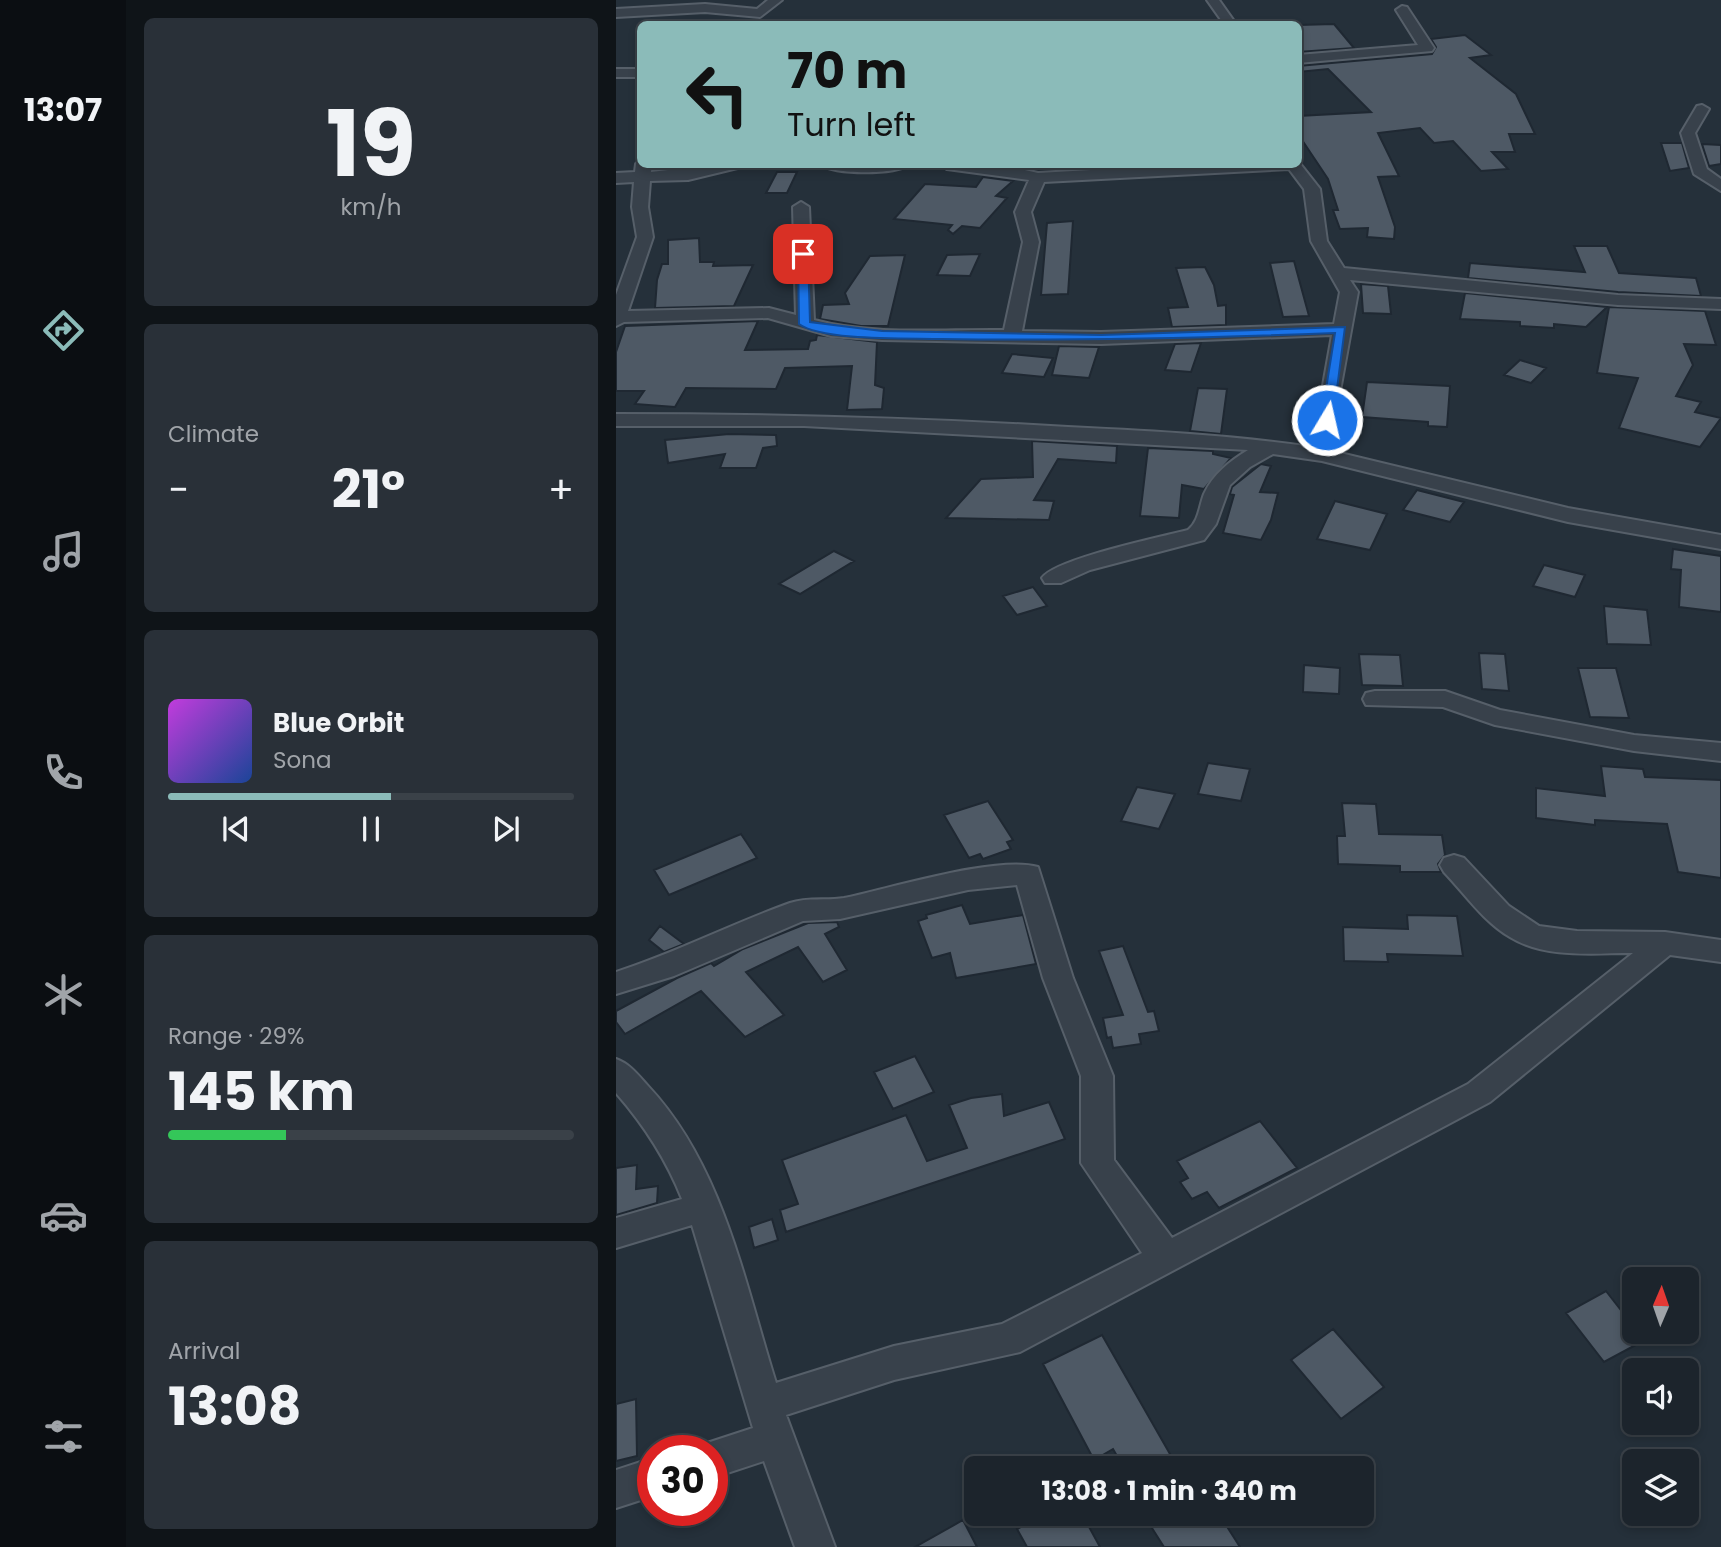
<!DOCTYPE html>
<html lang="en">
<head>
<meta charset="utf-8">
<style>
	:root { --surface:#1c242c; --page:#293038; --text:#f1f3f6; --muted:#a0a4a9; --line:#3a4148; --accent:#8bbbb9 }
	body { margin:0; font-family:Poppins,sans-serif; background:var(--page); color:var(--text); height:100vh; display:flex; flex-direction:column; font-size:26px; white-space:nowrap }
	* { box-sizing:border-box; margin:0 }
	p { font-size:23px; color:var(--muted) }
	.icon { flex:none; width:38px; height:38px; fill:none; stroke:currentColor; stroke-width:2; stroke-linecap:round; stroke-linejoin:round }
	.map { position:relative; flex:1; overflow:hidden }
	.details { display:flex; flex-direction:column; gap:18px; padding:18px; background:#0f1418; width:490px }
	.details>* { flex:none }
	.banner { position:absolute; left:21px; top:21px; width:665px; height:147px; border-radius:10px; box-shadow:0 4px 10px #0003,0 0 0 2px var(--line); background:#8bbbb9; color:#111; overflow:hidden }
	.needle { width:46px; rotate:2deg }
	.controls { position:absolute; left:1006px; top:1267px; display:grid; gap:14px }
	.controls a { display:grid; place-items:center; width:77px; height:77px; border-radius:10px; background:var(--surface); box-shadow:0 4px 10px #0003,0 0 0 2px var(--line); font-size:35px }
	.speed { position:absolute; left:21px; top:1435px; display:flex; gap:14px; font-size:35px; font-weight:700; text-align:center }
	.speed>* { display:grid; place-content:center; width:91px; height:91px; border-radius:50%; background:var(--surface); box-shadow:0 4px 10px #0003,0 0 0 2px var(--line); line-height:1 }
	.speed .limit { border:10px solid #d22; background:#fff; color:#111 }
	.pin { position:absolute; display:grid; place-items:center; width:60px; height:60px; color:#fff; margin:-30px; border-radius:14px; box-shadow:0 4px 10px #0006 }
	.me { position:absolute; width:77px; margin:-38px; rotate:9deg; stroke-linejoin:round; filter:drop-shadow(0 0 5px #0008) }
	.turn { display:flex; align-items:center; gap:24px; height:147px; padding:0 35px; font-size:32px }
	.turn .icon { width:91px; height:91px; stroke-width:2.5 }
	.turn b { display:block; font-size:49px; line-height:60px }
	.big { font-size:52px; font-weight:700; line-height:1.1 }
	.details .widget { flex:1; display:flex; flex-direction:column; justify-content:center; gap:10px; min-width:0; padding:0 24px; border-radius:10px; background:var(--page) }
	.details .dial { align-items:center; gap:0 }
	.dial b { font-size:91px; line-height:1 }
	.song { display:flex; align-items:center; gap:21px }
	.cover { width:84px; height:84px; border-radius:10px; background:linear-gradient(135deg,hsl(290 70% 55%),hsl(220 70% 35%)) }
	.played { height:7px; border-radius:4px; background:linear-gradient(90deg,var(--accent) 55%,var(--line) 55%) }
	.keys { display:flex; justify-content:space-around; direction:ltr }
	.heat { display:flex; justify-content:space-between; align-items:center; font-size:38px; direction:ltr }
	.charge { height:10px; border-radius:5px; background:linear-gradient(90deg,#34c759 29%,var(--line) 0) }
	.trip { position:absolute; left:348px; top:1456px; width:410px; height:70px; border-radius:10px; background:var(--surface); box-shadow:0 4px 10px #0003,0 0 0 2px var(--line); font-weight:700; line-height:70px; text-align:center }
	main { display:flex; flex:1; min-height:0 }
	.tabs { display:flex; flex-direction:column; width:126px; justify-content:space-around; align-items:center; background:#0b0e12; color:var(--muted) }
	.tabs .icon { width:49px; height:49px }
	.tabs .selected { color:var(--accent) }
	.tabs b { font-size:32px; color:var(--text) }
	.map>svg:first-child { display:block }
	.building { fill:#4e5965; stroke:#1f2832; stroke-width:2 }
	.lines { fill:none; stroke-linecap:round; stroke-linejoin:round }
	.minor-casing { stroke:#565f69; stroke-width:4 }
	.minor { fill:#38414b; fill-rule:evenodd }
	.route { fill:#1a73e8; stroke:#114b97; stroke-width:2 }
</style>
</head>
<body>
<main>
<nav class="tabs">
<b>13:07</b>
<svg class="icon selected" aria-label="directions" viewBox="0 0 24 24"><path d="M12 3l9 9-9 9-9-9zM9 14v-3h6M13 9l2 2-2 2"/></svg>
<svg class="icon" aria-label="music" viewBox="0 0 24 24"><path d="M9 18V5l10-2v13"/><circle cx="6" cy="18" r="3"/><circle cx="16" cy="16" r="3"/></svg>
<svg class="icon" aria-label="phone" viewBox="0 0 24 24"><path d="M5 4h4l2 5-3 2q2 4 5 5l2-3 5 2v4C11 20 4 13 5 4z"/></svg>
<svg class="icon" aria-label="climate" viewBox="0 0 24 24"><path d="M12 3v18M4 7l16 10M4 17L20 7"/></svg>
<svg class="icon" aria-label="car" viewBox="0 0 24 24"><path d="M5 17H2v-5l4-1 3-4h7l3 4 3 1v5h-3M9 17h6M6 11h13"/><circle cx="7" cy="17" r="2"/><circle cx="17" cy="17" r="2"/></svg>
<svg class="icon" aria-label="filters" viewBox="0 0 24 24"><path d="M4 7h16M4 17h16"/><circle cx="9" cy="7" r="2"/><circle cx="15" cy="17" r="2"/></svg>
</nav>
<section class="details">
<div class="widget dial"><b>19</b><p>km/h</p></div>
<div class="widget"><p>Climate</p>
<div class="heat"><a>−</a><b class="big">21°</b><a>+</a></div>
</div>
<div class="widget">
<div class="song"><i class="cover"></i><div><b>Blue Orbit</b><p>Sona</p></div></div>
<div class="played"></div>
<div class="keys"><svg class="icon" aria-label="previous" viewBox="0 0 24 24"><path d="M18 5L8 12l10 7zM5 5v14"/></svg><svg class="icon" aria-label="pause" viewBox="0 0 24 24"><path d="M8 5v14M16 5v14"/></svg><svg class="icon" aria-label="next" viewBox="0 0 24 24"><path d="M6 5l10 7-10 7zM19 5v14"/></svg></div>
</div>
<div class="widget"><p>Range · 29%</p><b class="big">145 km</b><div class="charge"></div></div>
<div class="widget"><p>Arrival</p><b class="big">13:08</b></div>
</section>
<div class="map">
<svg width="1105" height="1547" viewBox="0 0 1105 1547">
	<rect width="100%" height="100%" fill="#25303a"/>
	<path class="building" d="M718,24L738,48L682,52V25Z
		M849,35L875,55L854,58L900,94L919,134H893L899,152H876L892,169L865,171L837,141L818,143L804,128L762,133L783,176L762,177L779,227L778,239L751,237L752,228L724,229L717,210H722L712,179L682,134V116L755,112L712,69L682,72V66L816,54L820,47L815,39Z
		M1045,143H1066L1073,168L1054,171Z
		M1086,144L1105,145V164L1093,166Z
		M161,172H181L171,193H150Z
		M367,177L397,181L380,196L391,198L364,228L346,226L337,234L332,230L336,225L278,219L309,184L360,187Z
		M457,221L452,294L425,295L431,223Z
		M83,238L84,262H98L97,266L137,265L118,306L39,308L41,280L46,264H52V240Z
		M958,246H991L1003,273L1080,278L1085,296L1002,292L852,278L854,263L969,272Z
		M364,254L354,276L321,275L331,255Z
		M289,255L272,326H245L204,319L207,305L233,304L229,293L254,256Z
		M678,261L693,316L667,317L654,263Z
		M589,267L598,285L602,306L610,305V325L556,327L552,308L572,307L560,268Z
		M745,284L772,286L775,314L747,313Z
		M849,293L991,307L970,327L938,324V328L904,326V322L844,319Z
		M993,307L1089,311L1100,345L1068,344L1077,365L1060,396L1085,402L1079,412L1105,418L1084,447L1003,428L1022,378L981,373Z
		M142,321L129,350L192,349L194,341L200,340L201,335L261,342L259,385L268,388L266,409L231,410L236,366L169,368L160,389L70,388L59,407L19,404L28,391H0V352L9,326Z
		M585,343L575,372L549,370L559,344Z
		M443,346L483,347L473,378L436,375Z
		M396,354L437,358L428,377L386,373Z
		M904,360L930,368L915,383L888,375Z
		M751,382L834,386L831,427L812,426V422L746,417Z
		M582,388L611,389L605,434L574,431Z
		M113,434L160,435L161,446L147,448L140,468H104L109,454L52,463L49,440Z
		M416,441L501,446L500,463L442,459L418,500L438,501L433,520L330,518L365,479L417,477Z
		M532,448L597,451V454L615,458L588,489L566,485L563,518L524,516Z
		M645,464L655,466L644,492L662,493L655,520L645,540L607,533L618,495L614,494L616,487Z
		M801,490L848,502L834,522L787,510Z
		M719,501L771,514L754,550L701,539Z
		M1057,549L1105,556V612L1063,607L1065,570L1055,569Z
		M218,551L238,561L184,594L163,584Z
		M928,565L969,575L959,597L917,586Z
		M417,587L431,606L401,615L387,596Z
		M988,606L1031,610L1035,645L991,644Z
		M863,653L889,654L893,691L866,689Z
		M743,654L784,655L787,686L746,685Z
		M688,665L724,668L723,694L687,692Z
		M962,668H1000L1013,718L974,717Z
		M592,763L634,769L625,801L582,794Z
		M985,766L1027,769L1029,777L1105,780V878L1062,872L1051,824L979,820V825L920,818V788L989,796Z
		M521,787L559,794L543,829L505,821Z
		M372,801L397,840L391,842L395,849L367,859L364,854L353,858L328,815Z
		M726,803L760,804L763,834L826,835L829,855L822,864L825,872H784V866L722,864L721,836H729Z
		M125,834L141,858L53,895L38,870Z
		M346,905L354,924L407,915L420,964L340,978L334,953L316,958L302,921L311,918L310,915Z
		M791,915L841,916L847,956L771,954L772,962L728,961L727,927L792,929Z
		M221,922L223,927L209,934L231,970L207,982L182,947L130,972L168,1015L129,1037L85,991L9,1034L0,1022V1011L61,978L95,963L98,966L127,949L192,923Z
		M44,926L68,944L48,952L33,940Z
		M507,946L532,1012L538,1011L543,1031L523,1034L525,1044L497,1048L495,1037L491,1038L487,1018L507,1015L483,951Z
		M299,1056L318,1092L277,1109L258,1072Z
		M386,1094L388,1116L433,1102L449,1139L170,1232L164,1210L182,1204L166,1160L290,1115L311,1161L351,1148L333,1105L355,1098Z
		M644,1121L681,1168L603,1208L591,1192L576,1199L564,1182L572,1178L561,1161Z
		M21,1165L20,1189L42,1186L41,1203L0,1215V1168Z
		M156,1219L162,1240L138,1248L133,1227Z
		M990,1291L1018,1327V1332L1029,1340L988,1362L950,1313Z
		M717,1329L768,1387L725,1419L675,1360Z
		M486,1335L562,1468H508L497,1449L478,1460L427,1364Z
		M20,1399L21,1456L0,1461V1404Z
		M429,1514H466L484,1547H411L401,1529Z
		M527,1514H603L624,1547H548Z
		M347,1520L361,1547H299Z"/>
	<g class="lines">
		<defs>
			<path id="minor" d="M152,0H166L144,17L89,12L0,17V9L89,4L141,9Z
				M591,0H603L620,24H608Z
				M786,6L791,7L818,48L816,51L682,63V55L802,45L780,10Z
				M0,69H24V77H0Z
				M1086,105L1093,109L1079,133L1091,169L1105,179V191L1078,174L1065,133L1081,106Z
				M24,160V164H36L35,172L103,164H138L72,180L34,181L32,207L37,237L12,311L153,308L180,315L177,207L185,202L193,207L198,320C258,336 326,329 388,330L407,242L399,212L413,180L331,169L324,164H382L422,173L581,164H682V161L704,189L711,241L728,268L1002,295L1105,299V309L1002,305L734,280L742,292L716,435V451L952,508L1105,535V549L952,522L706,461L657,454L634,467L614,485L600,524L588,540L474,570L445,583H429L426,578C439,559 545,537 572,530C583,521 583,507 588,494C597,474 614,461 632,450L188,426H0V414C151,414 301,418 452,427C534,431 615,435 696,447L716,335L485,344L266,340L215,336L152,318L8,322L0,326V295L21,237L16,207L18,182L0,183V173L19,172L20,164ZM673,169L688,189L695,241L724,292L718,324L485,332L406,331L423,242L415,212L428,182Z
				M203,164H295C282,175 216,175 203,164Z
				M759,691H829L884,710L1018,735L1105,743V761L1018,751L879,725L827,707L750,705L747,699L750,693Z
				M838,855L848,858L893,906L923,926L961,931L1049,932L1105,940V962L1054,955L874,1102L404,1352L278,1380L170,1415L219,1547H179L148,1461L96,1478V1451H80L82,1446L137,1428L76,1225L0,1248V1218L66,1199C50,1159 28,1125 0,1093V1059C14,1064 22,1075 32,1086C107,1166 128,1281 160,1383L278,1346L386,1324L526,1253L465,1163V1076L427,978L401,885L352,890L224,919L187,921L58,976L0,994V972C60,953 115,924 174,903C192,897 210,901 228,898C273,889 381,855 422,867L457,978L497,1076L498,1160L556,1238L852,1084L1017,953C977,953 930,959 894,937C868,922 849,894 828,872L824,865L828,858Z
				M37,1458V1496L0,1508V1470Z"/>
		</defs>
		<use href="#minor" class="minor-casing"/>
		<use href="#minor" class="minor"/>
	</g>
	<path class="route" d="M187,251L192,254L194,322L266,331L485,335L729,327L717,420L711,423L705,420L719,333C587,338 457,341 325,339C293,338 206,341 183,324L182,254Z"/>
</svg>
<div class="controls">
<a><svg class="needle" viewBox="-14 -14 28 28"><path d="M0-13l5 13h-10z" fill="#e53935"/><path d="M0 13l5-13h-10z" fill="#a0a4a9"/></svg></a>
<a><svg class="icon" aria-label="sound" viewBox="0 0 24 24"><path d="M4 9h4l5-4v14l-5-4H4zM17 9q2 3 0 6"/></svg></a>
<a><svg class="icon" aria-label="layers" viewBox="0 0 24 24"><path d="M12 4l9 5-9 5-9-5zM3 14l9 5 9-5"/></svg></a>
</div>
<div class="speed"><div class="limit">30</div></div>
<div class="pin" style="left:187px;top:254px;background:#d93025"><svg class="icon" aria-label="arrive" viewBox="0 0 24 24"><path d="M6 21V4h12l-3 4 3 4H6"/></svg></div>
<svg class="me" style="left:711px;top:420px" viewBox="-20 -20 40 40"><circle r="17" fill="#1a73e8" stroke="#fff" stroke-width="3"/><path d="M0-11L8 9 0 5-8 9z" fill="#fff"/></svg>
<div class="trip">13:08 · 1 min · 340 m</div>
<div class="banner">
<div class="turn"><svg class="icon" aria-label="left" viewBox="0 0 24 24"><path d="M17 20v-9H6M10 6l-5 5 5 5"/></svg><div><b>70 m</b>Turn left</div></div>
</div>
</div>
</main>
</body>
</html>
